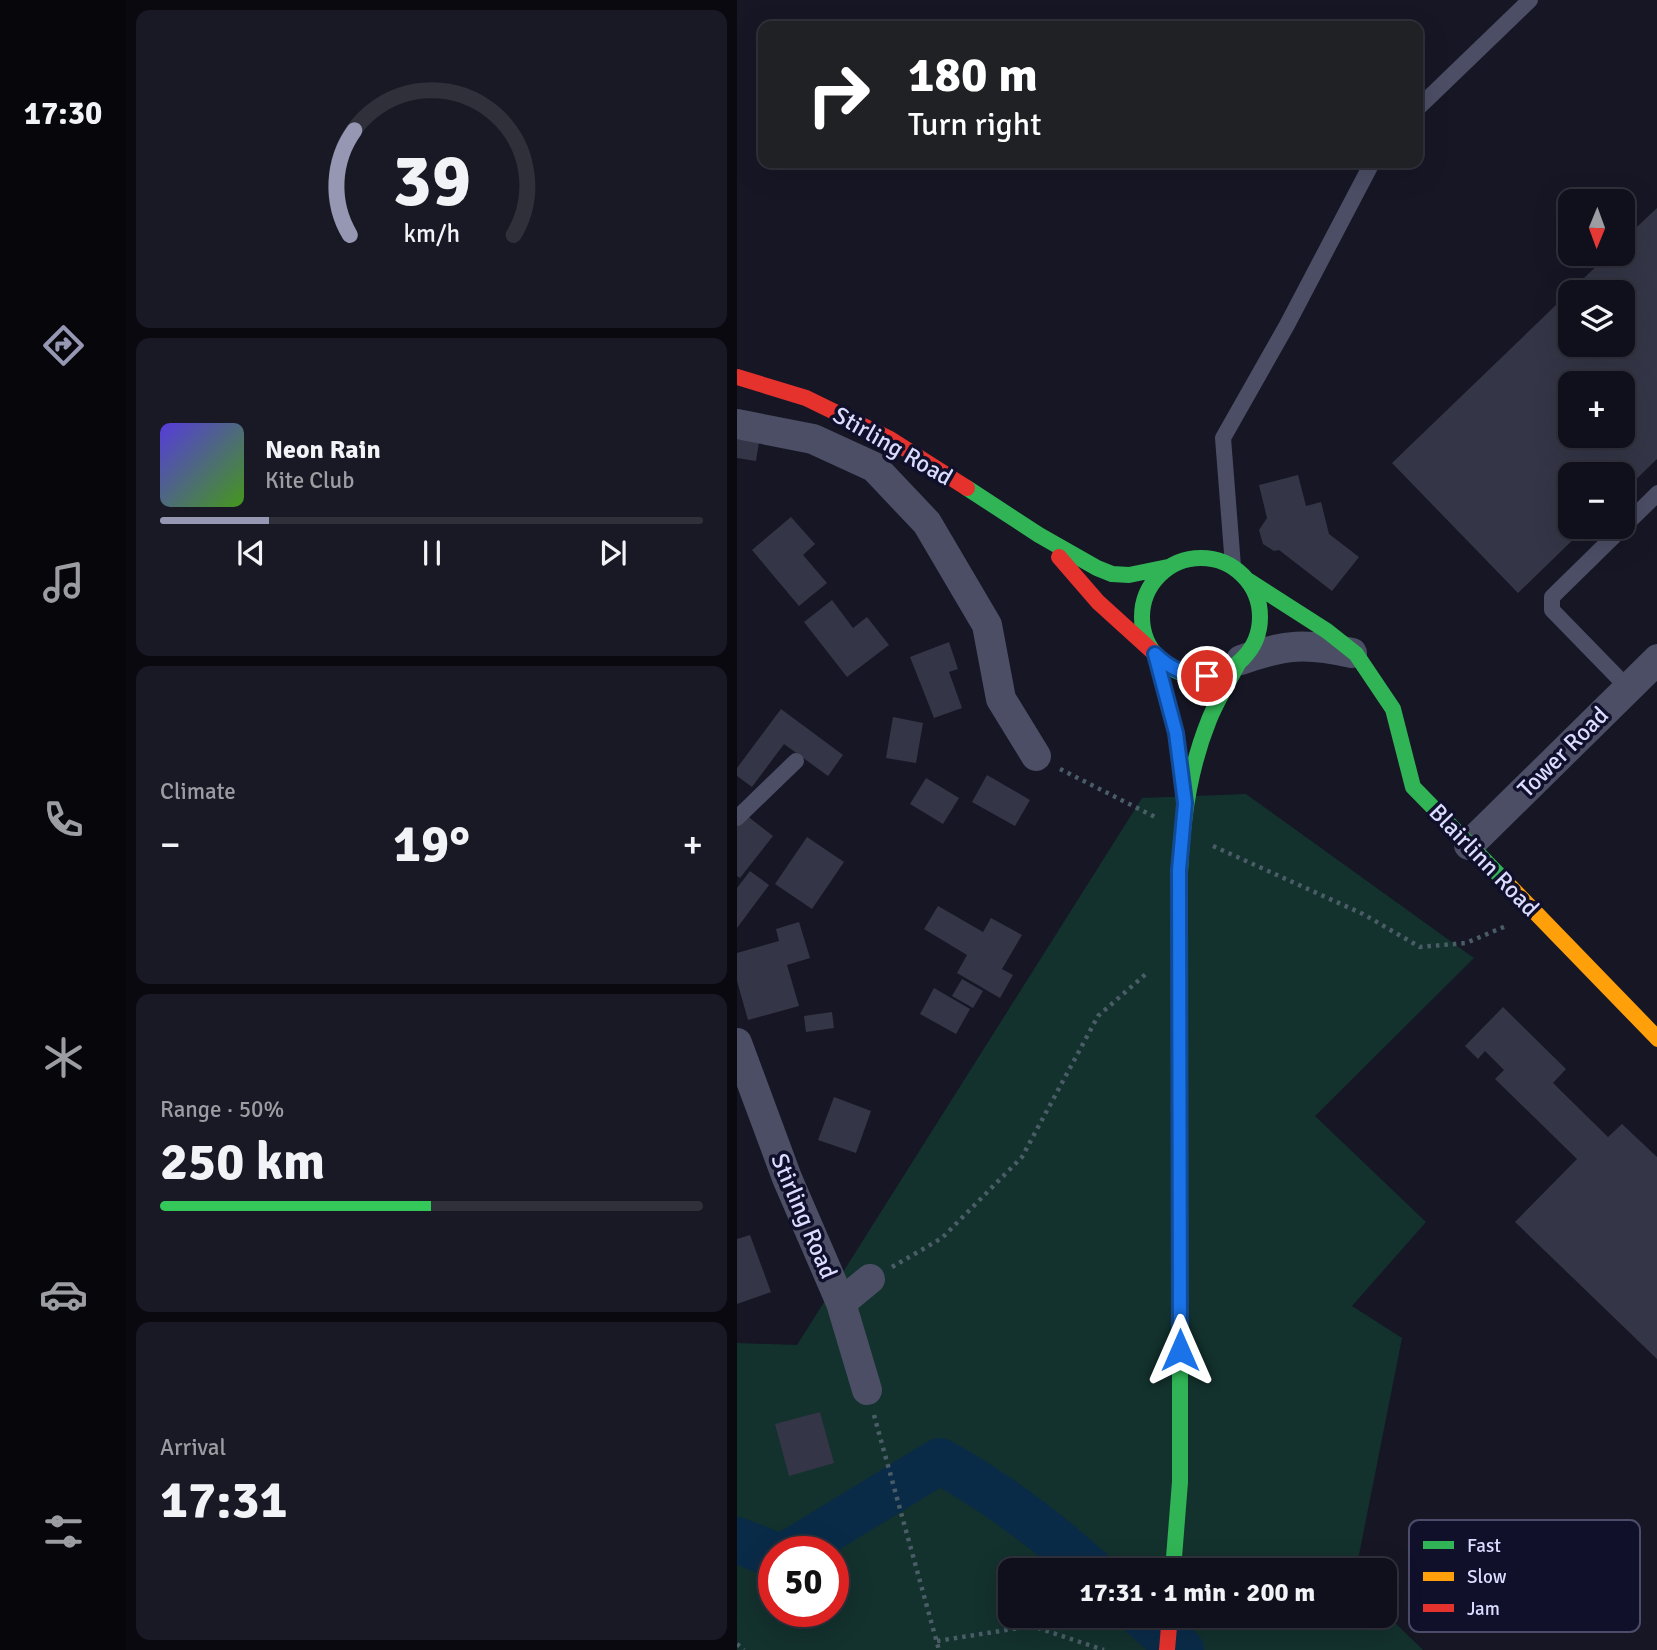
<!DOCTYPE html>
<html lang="en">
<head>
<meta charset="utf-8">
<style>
	:root { --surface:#10101c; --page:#191925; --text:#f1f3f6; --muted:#9c9da3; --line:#30303b; --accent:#9597b3 }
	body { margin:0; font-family:Signika,sans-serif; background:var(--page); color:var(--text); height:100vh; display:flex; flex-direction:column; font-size:26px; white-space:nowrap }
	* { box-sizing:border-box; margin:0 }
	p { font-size:23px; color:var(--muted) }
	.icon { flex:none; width:38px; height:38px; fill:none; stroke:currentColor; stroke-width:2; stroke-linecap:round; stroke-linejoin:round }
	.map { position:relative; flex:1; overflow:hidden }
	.sheet { display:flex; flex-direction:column; gap:10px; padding:10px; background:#09090f; width:611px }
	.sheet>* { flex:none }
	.hud { position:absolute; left:21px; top:21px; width:665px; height:147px; border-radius:14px; box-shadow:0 7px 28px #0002,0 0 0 2px var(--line); background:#202124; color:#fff; overflow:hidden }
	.needle { width:46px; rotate:181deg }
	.buttons { position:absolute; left:821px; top:189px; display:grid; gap:14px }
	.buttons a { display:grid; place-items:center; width:77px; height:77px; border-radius:14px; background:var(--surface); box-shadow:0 7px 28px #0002,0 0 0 2px var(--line); font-size:35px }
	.speed { position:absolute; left:21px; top:1536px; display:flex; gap:14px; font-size:35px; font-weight:700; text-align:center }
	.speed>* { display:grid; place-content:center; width:91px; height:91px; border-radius:50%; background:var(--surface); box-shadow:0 7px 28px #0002,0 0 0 2px var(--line); line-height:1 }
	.speed .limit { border:10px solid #d22; background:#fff; color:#111 }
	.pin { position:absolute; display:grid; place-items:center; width:60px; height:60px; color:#fff; margin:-30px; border:4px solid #fff; border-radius:50%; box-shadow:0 2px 7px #0007 }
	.me { position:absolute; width:77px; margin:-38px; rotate:0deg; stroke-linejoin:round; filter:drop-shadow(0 0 5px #0008) }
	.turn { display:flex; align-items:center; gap:24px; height:147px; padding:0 35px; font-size:32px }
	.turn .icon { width:91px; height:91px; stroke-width:2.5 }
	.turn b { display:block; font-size:49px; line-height:60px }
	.big { font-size:52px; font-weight:700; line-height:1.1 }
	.sheet .tile { flex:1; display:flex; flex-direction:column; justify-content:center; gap:10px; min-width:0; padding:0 24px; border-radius:14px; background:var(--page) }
	.sheet .dial { align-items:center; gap:0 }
	.dial svg { height:182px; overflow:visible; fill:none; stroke:var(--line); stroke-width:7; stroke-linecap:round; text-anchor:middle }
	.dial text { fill:var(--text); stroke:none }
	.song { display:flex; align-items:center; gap:21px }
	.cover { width:84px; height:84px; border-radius:10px; background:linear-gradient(135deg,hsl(250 70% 55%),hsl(100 70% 35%)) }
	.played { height:7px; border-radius:4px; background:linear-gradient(90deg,var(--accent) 20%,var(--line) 20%) }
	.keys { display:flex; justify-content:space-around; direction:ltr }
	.heat { display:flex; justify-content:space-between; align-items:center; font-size:38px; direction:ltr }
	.charge { height:10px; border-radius:5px; background:linear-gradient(90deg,#34c759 50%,var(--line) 0) }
	.trip { position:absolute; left:261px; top:1558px; width:399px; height:70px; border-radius:14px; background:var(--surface); box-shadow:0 7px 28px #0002,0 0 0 2px var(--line); font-weight:700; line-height:70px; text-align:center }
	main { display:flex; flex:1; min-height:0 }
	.tab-bar { display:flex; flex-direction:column; width:126px; justify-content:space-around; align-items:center; background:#06060b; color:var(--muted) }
	.tab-bar .icon { width:49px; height:49px }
	.tab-bar .selected { color:var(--accent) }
	.tab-bar b { font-size:32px; color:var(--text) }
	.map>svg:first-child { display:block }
	.green { fill:#13312d; fill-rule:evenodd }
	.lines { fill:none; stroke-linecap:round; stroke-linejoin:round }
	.river { stroke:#0a2b48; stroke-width:46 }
	.building { fill:#343546; fill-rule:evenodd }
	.path { stroke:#4a5d67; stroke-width:4.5; stroke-dasharray:3.5 5; stroke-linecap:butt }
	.lane { stroke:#4b4e65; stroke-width:16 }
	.street { stroke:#4b4e65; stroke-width:30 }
	.fast { stroke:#30b455; stroke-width:16 }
	.slow { stroke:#ff9f0a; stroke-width:16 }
	.jam { stroke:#e5322d; stroke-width:16 }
	.route-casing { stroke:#114b97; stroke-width:18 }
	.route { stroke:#1a73e8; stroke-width:12 }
	.labels { text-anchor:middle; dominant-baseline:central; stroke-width:7; stroke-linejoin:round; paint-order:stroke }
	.street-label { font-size:24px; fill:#dadcff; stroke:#10102b }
	.key { fill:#10102b; stroke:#4d4d6b; stroke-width:2 }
	.key-label { font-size:19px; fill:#dadcff }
</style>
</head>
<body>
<main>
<nav class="tab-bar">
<b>17:30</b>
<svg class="icon selected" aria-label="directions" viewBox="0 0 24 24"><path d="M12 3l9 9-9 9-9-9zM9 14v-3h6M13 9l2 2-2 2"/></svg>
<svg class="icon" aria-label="music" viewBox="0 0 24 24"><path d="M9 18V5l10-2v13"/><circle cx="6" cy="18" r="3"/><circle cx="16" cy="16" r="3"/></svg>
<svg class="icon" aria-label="phone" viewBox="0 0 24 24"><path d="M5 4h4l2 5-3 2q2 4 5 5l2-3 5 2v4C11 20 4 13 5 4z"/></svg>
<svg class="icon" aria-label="climate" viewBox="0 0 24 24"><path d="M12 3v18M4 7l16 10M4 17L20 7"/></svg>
<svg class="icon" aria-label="car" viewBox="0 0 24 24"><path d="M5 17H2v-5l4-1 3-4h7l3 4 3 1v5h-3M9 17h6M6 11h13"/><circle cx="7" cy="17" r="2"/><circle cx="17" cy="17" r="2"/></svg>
<svg class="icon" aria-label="filters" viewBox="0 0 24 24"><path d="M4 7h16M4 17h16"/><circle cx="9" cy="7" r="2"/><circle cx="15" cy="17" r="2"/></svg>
</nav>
<section class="sheet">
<div class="tile dial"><svg viewBox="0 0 100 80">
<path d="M14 69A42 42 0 1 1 86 69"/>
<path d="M14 69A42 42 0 0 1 16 23" stroke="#9597b3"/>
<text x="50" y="56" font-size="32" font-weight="700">39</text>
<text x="50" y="72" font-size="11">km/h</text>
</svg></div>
<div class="tile">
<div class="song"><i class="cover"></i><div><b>Neon Rain</b><p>Kite Club</p></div></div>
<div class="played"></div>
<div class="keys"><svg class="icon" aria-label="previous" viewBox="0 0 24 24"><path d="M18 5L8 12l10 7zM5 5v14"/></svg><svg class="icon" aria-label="pause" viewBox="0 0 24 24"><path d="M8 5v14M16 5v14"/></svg><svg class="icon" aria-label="next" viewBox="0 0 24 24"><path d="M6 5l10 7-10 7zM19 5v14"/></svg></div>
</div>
<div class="tile"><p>Climate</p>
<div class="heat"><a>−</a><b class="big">19°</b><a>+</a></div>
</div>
<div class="tile"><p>Range · 50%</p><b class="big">250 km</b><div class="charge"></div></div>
<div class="tile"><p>Arrival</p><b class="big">17:31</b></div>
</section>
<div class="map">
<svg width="921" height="1650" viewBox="0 0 921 1650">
	<rect width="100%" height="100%" fill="#161625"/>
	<path class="green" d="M509,794L737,958L578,1116L689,1222L615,1306L665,1338L619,1570H273V1615H648V1613L686,1650H0V1343L60,1345L405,798ZM37,1552H96V1612H37Z"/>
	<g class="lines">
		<path class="river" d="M0,1540L37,1555
			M54,1552L203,1461C258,1492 307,1528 353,1570
			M405,1615L444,1650"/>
	</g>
	<path class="building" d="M921,207V458L886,492V474H833V527H849L781,593L655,463L872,254H886V240ZM833,292H886V345H833ZM833,383H886V436H833Z
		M0,439L22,442L19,461L0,458Z
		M561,475L569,506L584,502L592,534L622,557L595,591L542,550L537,551L526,544L522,530L530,518L522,485Z
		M54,517L78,544L66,555L90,583L62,606L15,550Z
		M95,600L116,628L130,617L152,645L110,677L67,622Z
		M212,642L221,669L212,672L225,708L197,718L173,657Z
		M44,709L106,755L91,776L47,744L15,787L0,776V768Z
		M156,717L186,723L179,763L149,758Z
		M250,775L293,800L278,826L235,802Z
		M189,778L222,798L206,824L173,804Z
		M9,815L36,836L3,878L0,876V826Z
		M70,837L107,862L75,909L38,884Z
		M13,871L32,885L0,928V888Z
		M201,906L246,932L254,918L285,935L265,969L276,975L263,998L220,973L230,955L187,929Z
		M62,922L73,958L50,965L62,1006L11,1020L0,981V953L42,941L39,929Z
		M225,979L246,991L236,1008L215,996Z
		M197,988L233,1009L219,1034L183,1014Z
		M766,1007L829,1069L816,1083L871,1137L885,1124L921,1158V1360L778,1222L840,1159L758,1079L767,1070L748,1051L741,1059L728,1046Z
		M95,1012L97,1028L69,1032L67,1016Z
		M97,1097L134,1111L119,1153L81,1140Z
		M13,1235L34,1292L0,1304V1239Z
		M83,1412L97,1463L52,1476L38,1424Z"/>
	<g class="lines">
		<path class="path" d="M323,769L418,817
			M476,846L626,914L683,947L729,943L769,926
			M155,1267L205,1238L285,1157L361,1016L410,973
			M137,1415L202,1650
			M200,1641L295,1626L367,1650
			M0,1644L7,1650"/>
		<path class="lane" d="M681,108L793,0
			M496,566L486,438L550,325L635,163
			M891,688L815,610V597L921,493
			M0,818L59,761"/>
		<path class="street" d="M0,424L76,439L137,467L190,523L250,625L264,699L299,756
			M504,660C548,644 570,643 615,653
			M732,845L921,659
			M0,1043L50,1178L104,1303L130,1390
			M104,1303L133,1279"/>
		<path class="fast" d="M230,488L302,535L360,568L375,574L392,575L431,567
			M405 617a59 59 0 1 1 118 0a59 59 0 1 1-118 0Z
			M512,581L590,631L619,654L656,709L676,787L767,880
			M442,922C442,854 446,784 472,720C480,700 492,681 502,662
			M436,1570L443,1482V1229"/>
		<path class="slow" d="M418,654L439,733L446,784
			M767,880L921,1039"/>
		<path class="jam" d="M0,377L69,398L153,439L230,488
			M322,557L361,602L415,651
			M442,922L443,1229
			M430,1650L433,1615"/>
	</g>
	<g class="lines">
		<defs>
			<path id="route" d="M443,1350L442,870L448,803L439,733L418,654C433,669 450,676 470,676"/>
		</defs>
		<use href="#route" class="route-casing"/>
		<use href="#route" class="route"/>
	</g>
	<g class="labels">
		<g class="street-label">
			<text transform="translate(156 446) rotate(30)">Stirling Road</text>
			<text transform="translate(826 752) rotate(-45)">Tower Road</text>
			<text transform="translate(747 860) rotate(46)">Blairlinn Road</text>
			<text transform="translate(67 1216) rotate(67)">Stirling Road</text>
		</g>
	</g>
	<rect x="672" y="1520" width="231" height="112" rx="10" class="key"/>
	<rect x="686" y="1541" width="31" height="8" fill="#30b455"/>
	<rect x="686" y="1572" width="31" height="9" fill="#ff9f0a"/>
	<rect x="686" y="1604" width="31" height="8" fill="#e5322d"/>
	<g class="key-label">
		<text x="730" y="1552">Fast</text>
		<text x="730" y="1583">Slow</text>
		<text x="730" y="1615">Jam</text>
	</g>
</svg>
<div class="buttons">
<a><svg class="needle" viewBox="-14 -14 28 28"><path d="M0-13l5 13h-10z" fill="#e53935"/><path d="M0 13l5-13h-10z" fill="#9c9da3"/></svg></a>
<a><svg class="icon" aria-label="layers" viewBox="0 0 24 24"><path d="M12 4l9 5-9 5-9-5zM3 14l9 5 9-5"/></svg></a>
<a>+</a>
<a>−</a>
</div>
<div class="speed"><div class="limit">50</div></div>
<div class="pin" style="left:470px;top:676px;background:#d93025"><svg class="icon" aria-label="arrive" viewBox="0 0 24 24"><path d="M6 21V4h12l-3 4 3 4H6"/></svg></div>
<svg class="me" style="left:443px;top:1350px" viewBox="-20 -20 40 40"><path d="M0-17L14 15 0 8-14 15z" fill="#1a73e8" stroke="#fff" stroke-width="4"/></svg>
<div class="trip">17:31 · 1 min · 200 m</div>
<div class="hud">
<div class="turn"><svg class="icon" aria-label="right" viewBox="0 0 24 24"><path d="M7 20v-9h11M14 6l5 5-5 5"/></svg><div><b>180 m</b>Turn right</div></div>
</div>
</div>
</main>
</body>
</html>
